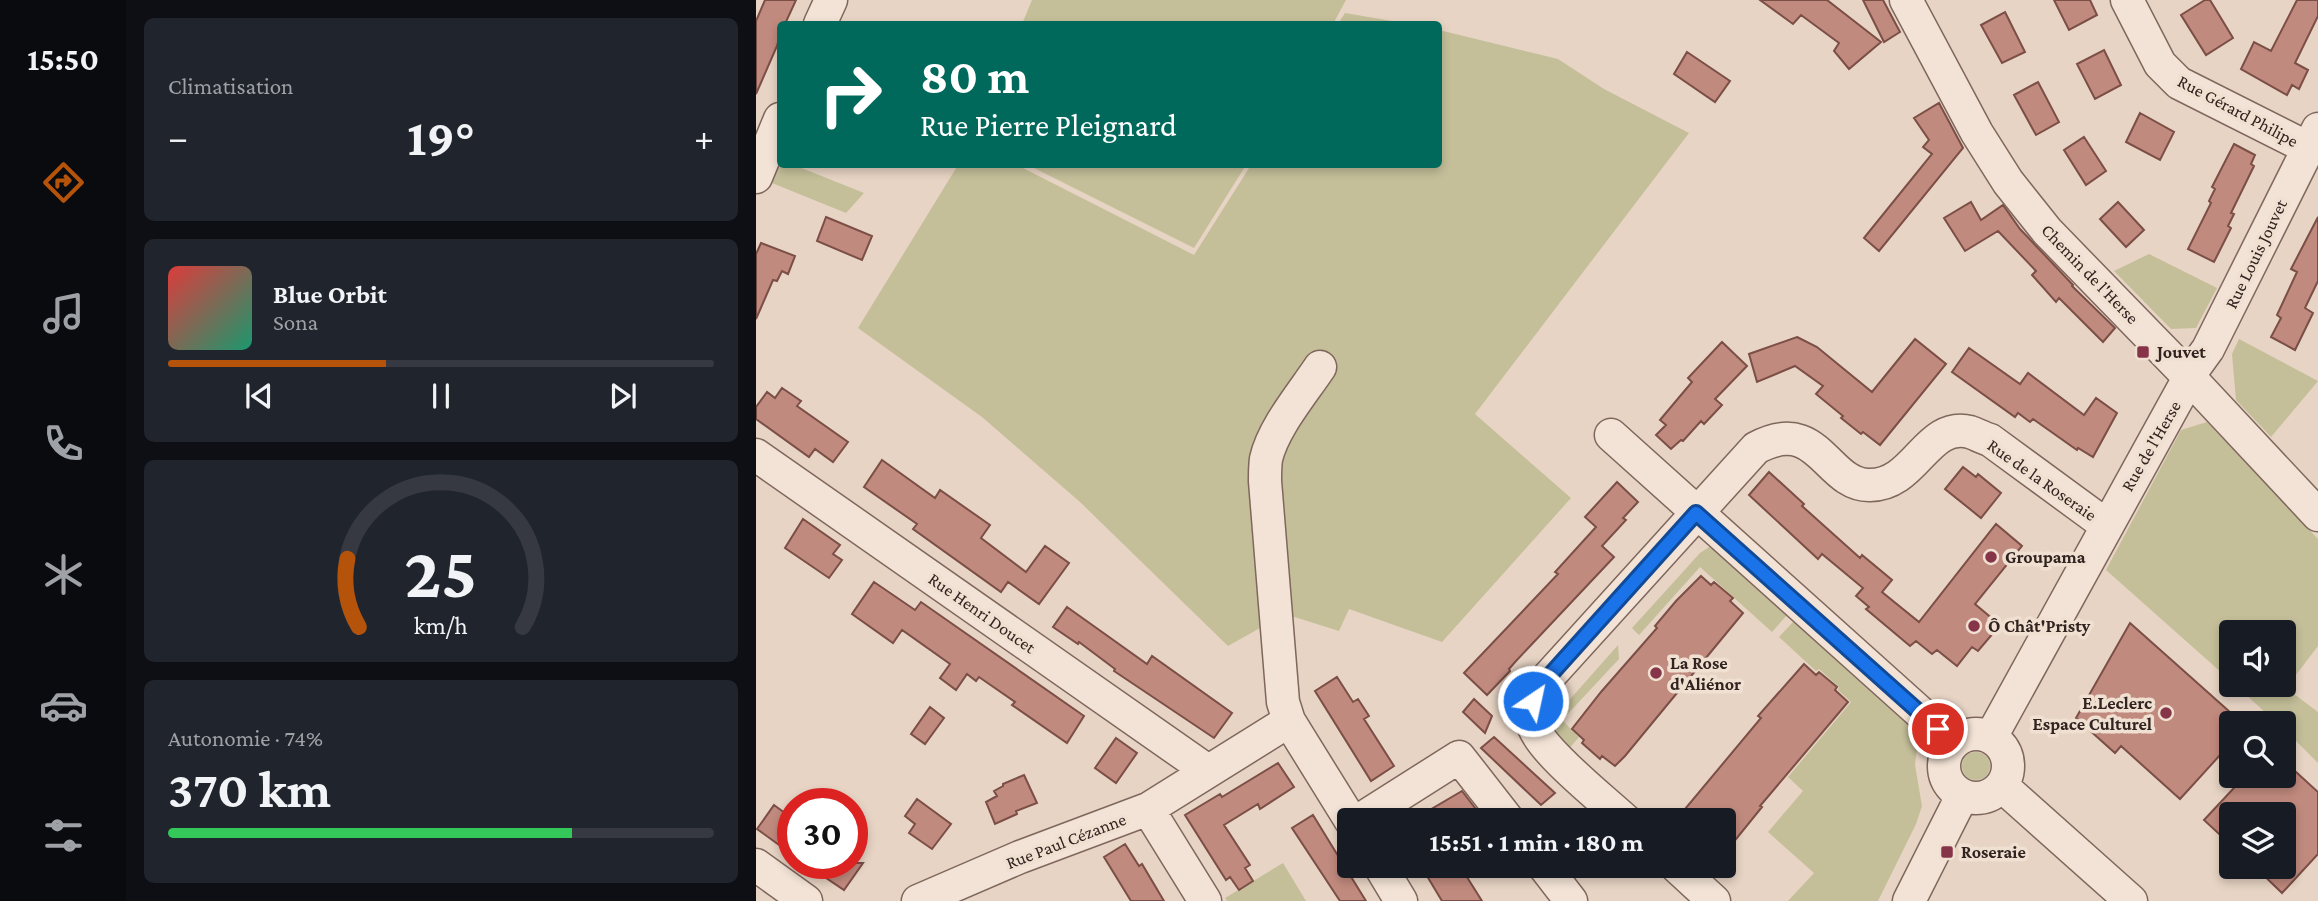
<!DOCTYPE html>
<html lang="fr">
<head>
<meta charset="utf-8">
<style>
	:root { --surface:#171b24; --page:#20242c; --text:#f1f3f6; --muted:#9ea1a6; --line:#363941; --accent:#b45309 }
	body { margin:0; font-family:"Crimson Pro",serif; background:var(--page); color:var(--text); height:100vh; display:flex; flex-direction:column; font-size:26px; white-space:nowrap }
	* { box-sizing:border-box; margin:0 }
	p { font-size:23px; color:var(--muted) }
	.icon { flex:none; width:38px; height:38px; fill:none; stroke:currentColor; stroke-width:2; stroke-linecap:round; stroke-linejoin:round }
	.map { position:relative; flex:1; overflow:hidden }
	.drawer { display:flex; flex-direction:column; gap:18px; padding:18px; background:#0d0f14; width:630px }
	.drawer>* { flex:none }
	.guide { position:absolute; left:21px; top:21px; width:665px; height:147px; border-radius:7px; box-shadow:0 4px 10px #0003; background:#00695c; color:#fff; overflow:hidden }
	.buttons { position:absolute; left:1463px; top:620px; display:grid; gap:14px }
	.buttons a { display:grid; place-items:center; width:77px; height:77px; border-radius:7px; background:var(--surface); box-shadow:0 4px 10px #0003; font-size:35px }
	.speed { position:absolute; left:21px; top:788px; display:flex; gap:14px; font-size:35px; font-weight:700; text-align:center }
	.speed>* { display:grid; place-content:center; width:91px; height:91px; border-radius:50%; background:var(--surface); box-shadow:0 4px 10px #0003; line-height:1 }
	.speed .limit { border:10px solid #d22; background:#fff; color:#111 }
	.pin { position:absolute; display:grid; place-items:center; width:60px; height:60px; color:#fff; margin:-30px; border:4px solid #fff; border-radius:50%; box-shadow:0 2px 7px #0007 }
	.me { position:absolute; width:77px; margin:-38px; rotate:34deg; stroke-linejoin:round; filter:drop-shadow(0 0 5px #0008) }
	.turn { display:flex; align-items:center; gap:24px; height:147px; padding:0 28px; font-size:32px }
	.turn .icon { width:91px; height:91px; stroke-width:2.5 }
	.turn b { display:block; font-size:49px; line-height:60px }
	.big { font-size:52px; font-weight:700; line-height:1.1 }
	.drawer .widget { flex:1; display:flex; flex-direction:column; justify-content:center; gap:10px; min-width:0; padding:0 24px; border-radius:10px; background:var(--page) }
	.drawer .dial { align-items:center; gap:0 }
	.dial svg { height:182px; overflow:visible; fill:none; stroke:var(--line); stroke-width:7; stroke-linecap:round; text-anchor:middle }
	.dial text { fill:var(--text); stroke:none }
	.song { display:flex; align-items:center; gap:21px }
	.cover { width:84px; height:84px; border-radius:10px; background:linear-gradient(135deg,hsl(0 70% 55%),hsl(160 70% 35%)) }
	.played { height:7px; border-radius:4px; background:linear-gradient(90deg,var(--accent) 40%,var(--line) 40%) }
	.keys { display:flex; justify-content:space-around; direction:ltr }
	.heat { display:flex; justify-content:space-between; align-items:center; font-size:38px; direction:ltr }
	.charge { height:10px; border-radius:5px; background:linear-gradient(90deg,#34c759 74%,var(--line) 0) }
	.trip { position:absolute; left:581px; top:808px; width:399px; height:70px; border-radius:7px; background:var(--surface); box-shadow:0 4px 10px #0003; font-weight:700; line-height:70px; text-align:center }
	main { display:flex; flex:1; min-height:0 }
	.tabs { display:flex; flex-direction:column; width:126px; justify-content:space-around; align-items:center; background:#090b0e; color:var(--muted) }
	.tabs .icon { width:49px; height:49px }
	.tabs .active { color:var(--accent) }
	.tabs b { font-size:32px; color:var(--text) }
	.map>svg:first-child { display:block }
	.green { fill:#c4bf99 }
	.building { fill:#c18a7e; stroke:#7b4e46; stroke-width:2 }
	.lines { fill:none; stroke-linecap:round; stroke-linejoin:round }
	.minor-casing { stroke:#7f675d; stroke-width:35 }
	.minor { stroke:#f3e3d6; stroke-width:32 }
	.route-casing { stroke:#114b97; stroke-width:18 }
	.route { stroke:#1a73e8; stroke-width:12 }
	.poi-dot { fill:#863549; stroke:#f0e0d2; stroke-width:2.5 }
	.labels { text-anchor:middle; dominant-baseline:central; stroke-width:7; stroke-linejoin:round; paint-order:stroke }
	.street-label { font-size:18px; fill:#31231f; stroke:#f0e0d2 }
	.poi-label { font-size:18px; font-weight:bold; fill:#31231f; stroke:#f0e0d2; text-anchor:start }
</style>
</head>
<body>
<main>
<nav class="tabs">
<b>15:50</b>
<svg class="icon active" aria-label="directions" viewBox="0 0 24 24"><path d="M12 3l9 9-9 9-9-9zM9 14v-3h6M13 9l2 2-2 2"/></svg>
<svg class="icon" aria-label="music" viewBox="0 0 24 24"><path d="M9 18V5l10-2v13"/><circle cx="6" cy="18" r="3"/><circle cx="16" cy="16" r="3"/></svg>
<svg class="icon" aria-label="phone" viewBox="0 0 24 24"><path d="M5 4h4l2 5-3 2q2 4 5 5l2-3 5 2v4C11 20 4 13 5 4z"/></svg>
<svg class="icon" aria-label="climate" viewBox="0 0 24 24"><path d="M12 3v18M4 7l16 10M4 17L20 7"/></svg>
<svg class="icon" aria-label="car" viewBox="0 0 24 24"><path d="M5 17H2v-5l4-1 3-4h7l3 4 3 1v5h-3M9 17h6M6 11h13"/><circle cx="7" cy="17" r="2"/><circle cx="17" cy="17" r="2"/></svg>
<svg class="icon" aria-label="filters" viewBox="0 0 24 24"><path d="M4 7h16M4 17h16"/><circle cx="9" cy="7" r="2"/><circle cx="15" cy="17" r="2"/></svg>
</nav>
<section class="drawer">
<div class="widget"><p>Climatisation</p>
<div class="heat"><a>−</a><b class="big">19°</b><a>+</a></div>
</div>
<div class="widget">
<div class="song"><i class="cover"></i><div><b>Blue Orbit</b><p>Sona</p></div></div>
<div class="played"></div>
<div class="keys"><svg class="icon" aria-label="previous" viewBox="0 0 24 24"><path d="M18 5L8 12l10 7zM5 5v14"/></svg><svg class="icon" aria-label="pause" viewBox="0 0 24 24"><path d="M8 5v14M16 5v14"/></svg><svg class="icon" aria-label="next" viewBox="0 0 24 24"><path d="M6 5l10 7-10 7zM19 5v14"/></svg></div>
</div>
<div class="widget dial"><svg viewBox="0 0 100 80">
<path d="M14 69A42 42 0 1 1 86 69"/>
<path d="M14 69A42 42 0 0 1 9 39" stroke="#b45309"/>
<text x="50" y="56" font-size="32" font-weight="700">25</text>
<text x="50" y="72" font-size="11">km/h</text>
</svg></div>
<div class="widget"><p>Autonomie · 74%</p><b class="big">370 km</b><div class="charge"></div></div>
</section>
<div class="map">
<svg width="1562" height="901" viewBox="0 0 1562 901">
	<rect width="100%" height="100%" fill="#e7d4c4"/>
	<path class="green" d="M276,0H590L577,24H266Z
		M589,13L654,24H582Z
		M683,30L802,59L848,89L933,133L719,414L815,498L686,642L593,609L583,631L529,614L472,646L324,502L226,417L102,328L202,165H261L438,255L495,165L682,164Z
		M24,162V164L38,165L108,193L90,213L16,183Z
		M272,165H490L438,248Z
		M1393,254L1461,288L1440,328L1415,329L1358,271Z
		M1483,339L1562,381L1515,437L1480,400L1476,354Z
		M1451,422L1562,539V646L1530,688L1562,712V763L1528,729V723H1521L1478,684H1528V632H1475V681L1350,570L1425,430Z
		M953,547L962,551L1031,615L1016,632L944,567L883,635L876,628L944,553Z
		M1038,621L1152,724L1162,741L1159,765L1166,806L1160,824L1122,901H1032L1058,873L1012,832L1047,791L1032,777L1095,702L1082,690L1083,687L1063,669L1060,671L1023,637Z
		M862,645L863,659L806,720L823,737L812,750L793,723Z
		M1206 766a14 14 0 1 1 28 0a14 14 0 1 1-28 0Z
		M527,863L550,901H471L469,898Z"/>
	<path class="building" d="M9,0H40L29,24H24V34L21,46L0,94V21Z
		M1004,0H1071L1125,42L1093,69L1078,51L1083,43L1045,15L1037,24Z
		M1107,0H1127L1144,32L1128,42Z
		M1298,0H1334L1341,15L1313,30Z
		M1449,0H1454L1477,38L1450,55L1425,15Z
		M1541,0H1562V16L1539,63L1552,70L1543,89L1536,85L1531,95L1485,69L1498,42L1515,51Z
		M1249,12L1269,52L1246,63L1225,25Z
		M1348,50L1365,85L1339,99L1321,64Z
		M931,52L974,81L959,102L918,74Z
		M1282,82L1303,122L1280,135L1258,95Z
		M1183,103L1207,148L1123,251L1108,238L1176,154L1167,147L1173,140L1158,118Z
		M1384,113L1418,132L1404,160L1370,142Z
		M1328,137L1350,171L1330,185L1308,150Z
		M1478,144L1499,155L1495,164L1498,166L1475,213L1478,214L1472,226L1475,228L1458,262L1432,249L1455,203L1453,201L1459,189L1456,187Z
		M1215,202L1225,220L1247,205L1264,229L1317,285L1316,286L1359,328L1347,342L1303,298L1300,302L1276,275L1280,271L1242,231L1209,251L1188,218Z
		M1362,202L1388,230L1370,247L1344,219Z
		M70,217L116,236L106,260L61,241Z
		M1562,217V281L1549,308L1557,313L1539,350L1515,337L1525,318L1521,315L1541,272L1535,269Z
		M5,243L39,256L32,274L26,271L21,281L17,280L0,319V254Z
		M1041,337L1061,347L1116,392L1159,339L1190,364L1124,445L1107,432L1105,434L1085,418L1087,416L1060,394L1067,386L1039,366L1001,382L993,354Z
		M966,342L991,366L959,399L966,405L948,424L945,421L927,441L925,440L915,449L900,435L910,425L904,420L936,382L932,378Z
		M1213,348L1264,384L1272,373L1328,415L1340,398L1361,413L1337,457L1322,448L1321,450L1277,419L1274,422L1262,413L1259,417L1196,372Z
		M26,388L45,401L41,406L92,442L77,462L59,449L53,457L0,419V407L11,392L19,398Z
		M126,460L179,498L184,490L234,525L225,538L270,572L289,546L313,563L283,604L252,582L245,592L157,529L161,524L108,487Z
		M1207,467L1220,477L1222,474L1245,493L1225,518L1189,489Z
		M1013,472L1048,504L1046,506L1104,558L1106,555L1136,580L1126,592L1163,622L1240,524L1266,546L1219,604L1244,625L1222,651L1216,647L1201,666L1181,650L1176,654L1160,641L1154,646L1110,609L1113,607L1100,596L1107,588L1066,554L1062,559L993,495Z
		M861,482L882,502L867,518L870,520L846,546L858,557L760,661L753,669L754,671L731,695L708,673L802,574L799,572L840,527L829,517Z
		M47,519L84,545L77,554L86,560L73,578L29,548Z
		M945,576L955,585L958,582L977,598L974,601L987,613L869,756L859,766L846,756L844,759L826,743L828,740L816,729L845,692L901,628L899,626L920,601Z
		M118,582L159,610L165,602L328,716L311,743L256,705L259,702L223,677L220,681L211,674L200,690L184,678L194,664L146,630L137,643L96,614Z
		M311,607L391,664L396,656L476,713L458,738L358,671L359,669L323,642L322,644L297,627Z
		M1374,623L1475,713V743L1424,799L1365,746L1359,753L1320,718Z
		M1048,664L1060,675L1063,672L1081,687L1079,690L1092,702L1004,806L1006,807L968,854V821H919L1005,718L1002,716Z
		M581,677L597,702L602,699L613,716L608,719L638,766L615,781L559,691Z
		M718,699L736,716L729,733L707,712Z
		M174,707L188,718L169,744L155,734Z
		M738,737L799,793L785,805L725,748Z
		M360,738L381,753L360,783L339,768Z
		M1528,761L1562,792V854L1526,893L1498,866H1528V814H1475V845L1448,820L1490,775H1528Z
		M522,763L538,787L504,809L502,804L468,825L494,865L489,868L497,881L483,890L474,877L470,880L429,815L464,794L466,797Z
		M268,775L281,803L260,811L261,814L239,824L230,802L241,796L238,791L247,786V784Z
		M706,791L729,821H655Z
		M161,799L195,824L176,849L153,833L159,824L149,816Z
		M18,805L37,819V855L1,829Z
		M557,815L576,846L610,901H584L536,828Z
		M369,844L383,866L386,864L408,901H375L348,857Z
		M48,863H107L88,890Z
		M665,866H704L726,901H686Z"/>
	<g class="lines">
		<defs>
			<path id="minor" d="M1150,0L1221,133L1252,182L1291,231L1433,377L1562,515
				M1371,0L1404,64L1423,83L1552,148
				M64,24L75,0
				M0,177L24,119
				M855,435L1198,743
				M0,455L452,771
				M533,721L527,702L509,481C509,474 509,466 510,459C517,428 546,394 564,367
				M1188 766a32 32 0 1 1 64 0a32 32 0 1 1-64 0Z
				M1235,737L1439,367L1452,349L1562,129
				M1246,786L1375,901
				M392,809L449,901
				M602,821L703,757L753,821
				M870,821C849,801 779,747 776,721C774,708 780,696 786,684L1000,448C1063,414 1070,485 1113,485C1160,486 1170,421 1214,432C1220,434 1227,438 1234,440L1350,525
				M0,865L50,901
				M624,866L645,901
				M788,866L815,901
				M920,866L958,901
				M162,901L264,857L392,809L533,721L595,821
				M1153,901L1206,796"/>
		</defs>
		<use href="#minor" class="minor-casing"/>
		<use href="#minor" class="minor"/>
	</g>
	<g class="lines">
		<defs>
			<path id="route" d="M777,701L786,684L940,513L1182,729"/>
		</defs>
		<use href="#route" class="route-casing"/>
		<use href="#route" class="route"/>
	</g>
	<g class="poi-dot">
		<rect x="1380" y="345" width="14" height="14" rx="3.5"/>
		<circle cx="1235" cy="557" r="7"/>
		<circle cx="1218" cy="626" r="7"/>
		<circle cx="900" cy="673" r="7"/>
		<circle cx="1410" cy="713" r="7"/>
		<rect x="1184" y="845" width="14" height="14" rx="3.5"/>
	</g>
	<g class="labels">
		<g class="street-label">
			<text transform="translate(1482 111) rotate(28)">Rue Gérard Philipe</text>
			<text transform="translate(1500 254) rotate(-64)">Rue Louis Jouvet</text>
			<text transform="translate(1334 274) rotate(46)">Chemin de l'Herse</text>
			<text transform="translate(1395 446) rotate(-60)">Rue de l'Herse</text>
			<text transform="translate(1286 480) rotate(35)">Rue de la Roseraie</text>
			<text transform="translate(226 613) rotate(35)">Rue Henri Doucet</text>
			<text transform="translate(310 841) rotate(-21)">Rue Paul Cézanne</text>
		</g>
		<g class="poi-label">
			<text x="1401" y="352">Jouvet</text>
			<text x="1249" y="557">Groupama</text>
			<text x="1232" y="626">Ô Chât'Pristy</text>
			<text x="914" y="663">La Rose<tspan x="914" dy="21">d'Aliénor</tspan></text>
			<text x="1396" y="703" text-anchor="end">E.Leclerc<tspan x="1396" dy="21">Espace Culturel</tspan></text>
			<text x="1205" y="852">Roseraie</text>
		</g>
	</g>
</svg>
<div class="buttons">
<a><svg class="icon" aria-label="sound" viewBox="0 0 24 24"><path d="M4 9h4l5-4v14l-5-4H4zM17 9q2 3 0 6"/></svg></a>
<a><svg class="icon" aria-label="search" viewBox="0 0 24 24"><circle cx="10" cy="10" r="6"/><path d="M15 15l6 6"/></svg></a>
<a><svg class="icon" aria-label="layers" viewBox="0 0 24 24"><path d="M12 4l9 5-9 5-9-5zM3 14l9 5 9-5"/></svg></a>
</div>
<div class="speed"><div class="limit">30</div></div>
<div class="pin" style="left:1182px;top:729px;background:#d93025"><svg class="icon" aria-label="arrive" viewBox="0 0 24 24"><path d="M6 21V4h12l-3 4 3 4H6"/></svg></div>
<svg class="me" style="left:777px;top:701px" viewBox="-20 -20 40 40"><circle r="17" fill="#1a73e8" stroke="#fff" stroke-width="3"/><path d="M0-11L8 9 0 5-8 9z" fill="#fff"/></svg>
<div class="trip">15:51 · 1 min · 180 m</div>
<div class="guide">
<div class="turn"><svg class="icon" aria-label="right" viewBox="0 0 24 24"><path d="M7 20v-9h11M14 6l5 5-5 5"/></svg><div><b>80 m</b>Rue Pierre Pleignard</div></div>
</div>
</div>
</main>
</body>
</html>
